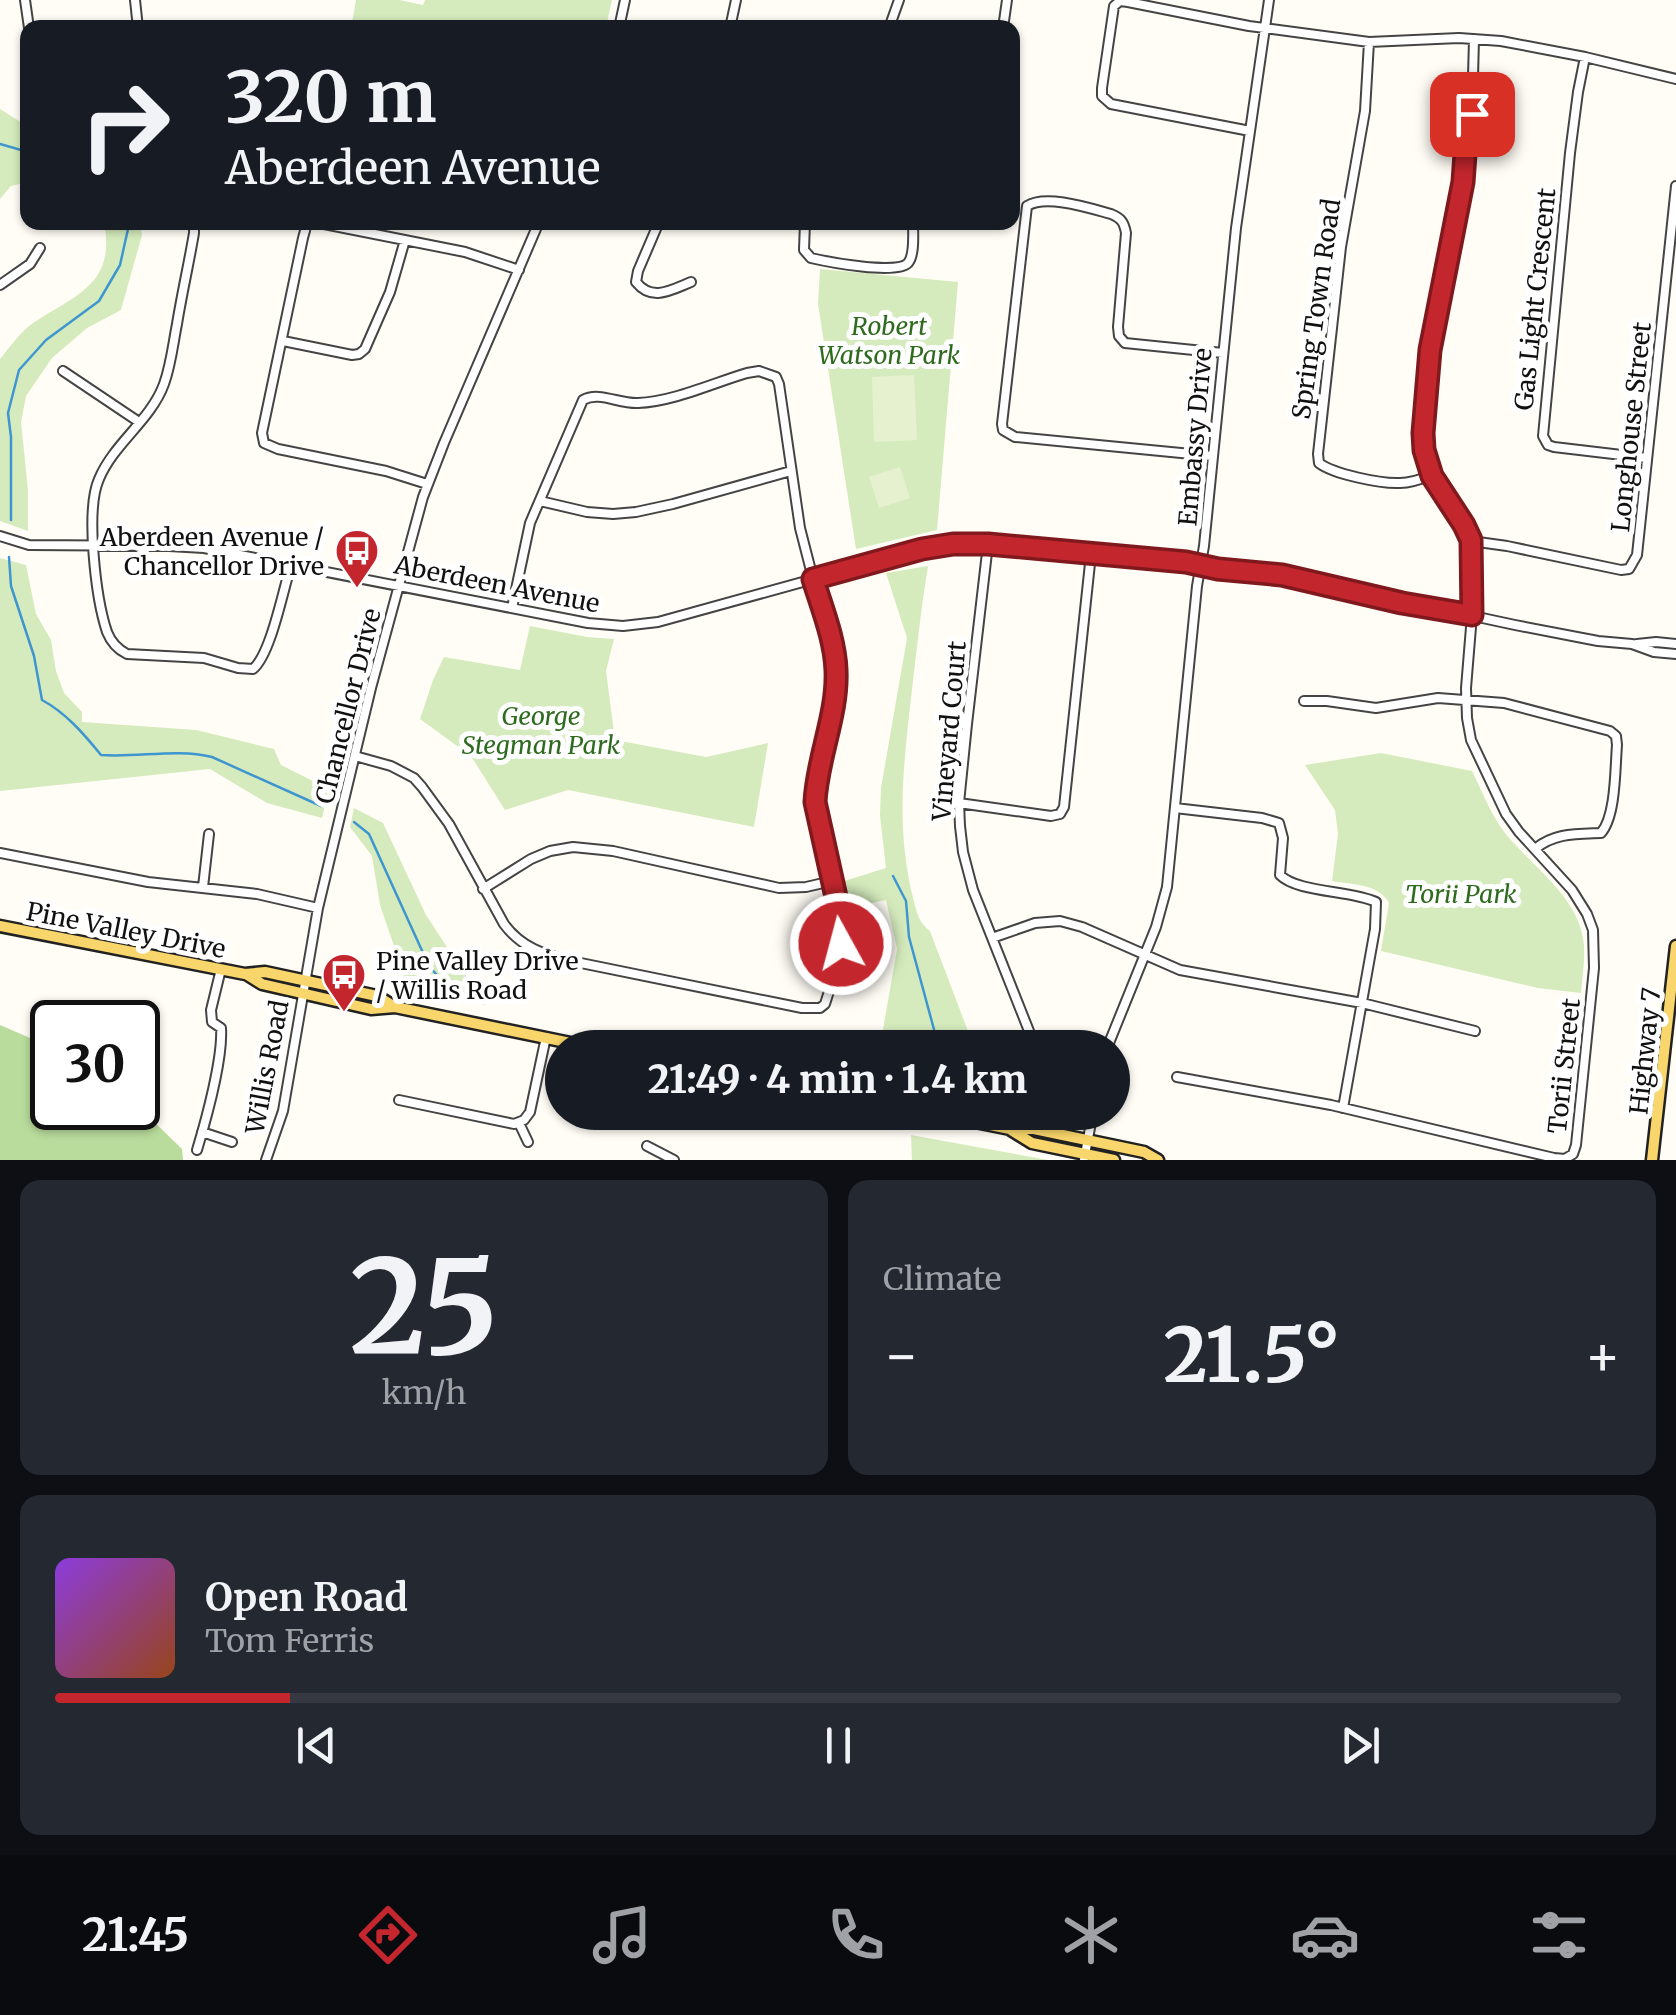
<!DOCTYPE html>
<html lang="en">
<head>
<meta charset="utf-8">
<style>
	:root { --surface:#171b24; --page:#242831; --text:#f1f3f6; --muted:#9ea1a6; --line:#363941; --accent:#c4262e }
	body { margin:0; font-family:Merriweather,serif; background:var(--page); color:var(--text); height:100vh; display:flex; flex-direction:column; font-size:38px; white-space:nowrap }
	* { box-sizing:border-box; margin:0 }
	p { font-size:32px; color:var(--muted) }
	.icon { flex:none; width:55px; height:55px; fill:none; stroke:currentColor; stroke-width:2; stroke-linecap:round; stroke-linejoin:round }
	.map { position:relative; height:1160px; overflow:hidden }
	.drawer { display:flex; flex-direction:column; gap:20px; padding:20px; background:#0d0f14; flex:1 }
	.drawer>* { flex:none }
	.hud { position:absolute; left:20px; top:20px; width:1000px; height:210px; border-radius:20px; box-shadow:0 2px 8px #0004; background:#171b24; color:var(--text); overflow:hidden }
	.speed { position:absolute; left:30px; top:1000px; display:flex; gap:20px; font-size:50px; font-weight:700; text-align:center }
	.speed>* { display:grid; place-content:center; width:130px; height:130px; border-radius:50%; background:var(--surface); box-shadow:0 2px 8px #0004; line-height:1 }
	.speed .limit { border:5px solid #111; border-radius:15px; background:#fff; color:#111 }
	.pin { position:absolute; display:grid; place-items:center; width:85px; height:85px; color:#fff; margin:-42px; border-radius:20px; box-shadow:0 5px 15px #0006 }
	.me { position:absolute; width:110px; margin:-55px; rotate:353deg; stroke-linejoin:round; filter:drop-shadow(0 0 8px #0008) }
	.turn { display:flex; align-items:center; gap:35px; height:210px; padding:0 40px; font-size:45px }
	.turn .icon { width:130px; height:130px; stroke-width:2.5 }
	.turn b { display:block; font-size:70px; line-height:85px }
	.big { font-size:75px; font-weight:800; line-height:1.1 }
	.drawer .card { flex:1; display:flex; flex-direction:column; justify-content:center; gap:15px; min-width:0; padding:0 35px; border-radius:20px; background:var(--page) }
	.drawer .dial { align-items:center; gap:0 }
	.dial b { font-size:130px; line-height:1 }
	.song { display:flex; align-items:center; gap:30px }
	.cover { width:120px; height:120px; border-radius:15px; background:linear-gradient(135deg,hsl(270 70% 55%),hsl(20 70% 35%)) }
	.played { height:10px; border-radius:5px; background:linear-gradient(90deg,var(--accent) 15%,var(--line) 15%) }
	.keys { display:flex; justify-content:space-around; direction:ltr }
	.heat { display:flex; justify-content:space-between; align-items:center; font-size:55px; direction:ltr }
	.drawer .tiles { flex:1; display:grid; gap:20px; grid-template-columns:1fr 1fr }
	.card:last-child { grid-column:span 2 }
	.trip { position:absolute; left:545px; top:1030px; width:585px; height:100px; border-radius:50px; background:var(--surface); box-shadow:0 2px 8px #0004; font-weight:800; line-height:100px; text-align:center }
	.tab-bar { display:flex; height:160px; justify-content:space-around; align-items:center; background:#090b0e; color:var(--muted) }
	.tab-bar .icon { width:70px; height:70px }
	.tab-bar .current { color:var(--accent) }
	.tab-bar b { font-size:45px; color:var(--text) }
	.map>svg:first-child { display:block }
	.green { fill:#d5ebbd }
	.forest { fill:#b9dc9c }
	.pitch { fill:#e6f2cf }
	.lines { fill:none; stroke-linecap:round; stroke-linejoin:round }
	.stream { stroke:#3f96cf; stroke-width:2.5 }
	.minor-casing { stroke:#444; stroke-width:12 }
	.major-casing { stroke:#222; stroke-width:15 }
	.minor { stroke:#fff; stroke-width:8 }
	.major { stroke:#f9d66b; stroke-width:10 }
	.route-casing { stroke:#7f191e; stroke-width:25 }
	.route { stroke:#c4262e; stroke-width:18 }
	.labels { text-anchor:middle; dominant-baseline:central; stroke-width:10; stroke-linejoin:round; paint-order:stroke }
	.street-label { font-size:25px; fill:#111; stroke:#fff }
	.park-label { font-size:25px; font-style:italic; fill:#2f6b1f; stroke:#fff }
	.poi-label { font-size:25px; fill:#111; stroke:#fff; text-anchor:end }
</style>
</head>
<body>
<div class="map">
<svg width="1676" height="1160" viewBox="0 0 1676 1160">
	<rect width="100%" height="100%" fill="#fffdf5"/>
	<path class="green" d="M356,0H399L423,5L425,0H612L606,27L351,28Z
		M0,109L27,126L28,182L11,186L0,199Z
		M104,223H140L142,235L121,310L87,328L52,358L26,396L21,422L28,490V531L0,521V359C10,347 20,332 33,323C76,295 116,284 104,223Z
		M820,269L958,282L937,530L856,549L818,304Z
		M0,558L26,565L36,614L51,640L56,671L64,693L82,712V722L196,730L274,749L281,765L329,789L322,818L267,803L210,769L0,791Z
		M928,566C921,607 917,648 912,689C904,763 895,824 913,898C916,910 919,924 930,931L974,1047H880L897,949L886,900L848,908L841,882L886,868L880,816L881,788L907,638L886,573Z
		M530,626L587,637L614,639L606,671L615,740L706,757L768,743L754,827L568,790L505,810L471,756L420,719L433,680L444,657L520,670Z
		M1381,753L1472,771C1482,791 1491,815 1505,833C1533,868 1581,898 1584,946C1585,962 1582,978 1581,993L1538,988L1381,951L1389,903C1378,883 1352,885 1332,881L1338,834L1335,810L1305,765Z
		M354,808L383,823L426,915L485,1005L408,987L380,905L372,856L350,827Z
		M911,1135L1048,1160H912Z"/>
	<path class="forest" d="M0,1025L44,1044L52,1056V1108H115L147,1115L182,1149L183,1160H0Z"/>
	<path class="pitch" d="M914,375L917,440L874,442L872,377Z
		M900,467L910,498L879,508L869,477Z"/>
	<g class="lines">
		<path class="stream" d="M0,144L28,152
			M11,520V437L8,413L19,370L46,340L99,301L120,265L128,229L127,222
			M9,557L11,586L34,656L42,700C66,713 84,734 101,755C138,758 176,748 212,757L321,806
			M354,822L369,834L429,966L442,981L448,995
			M893,876L906,901L909,937L939,1048"/>
		<defs>
			<path id="minor" d="M25,0L29,28
				M135,0L138,28
				M619,28L625,0
				M730,28L736,0
				M889,28L899,0
				M1003,28L1007,0
				M1369,42L1365,111L1341,247L1318,454L1319,463C1333,474 1381,484 1400,483C1411,483 1422,479 1432,475
				M1585,57L1578,92L1570,153L1543,436L1548,445L1554,447L1647,458
				M1250,131L1111,104L1102,96V88L1114,6L1120,1L1128,2L1249,26L1369,42L1459,38L1501,41L1585,57L1676,79
				M194,222V233C189,263 182,293 177,324C173,344 171,365 164,384C151,420 114,443 99,479C85,510 96,599 107,632C111,642 117,649 127,654L204,658L238,668L253,669C271,654 283,590 291,565
				M312,222L306,227L303,238L262,433L264,443L278,449L386,471L427,484
				M314,222L465,252L519,270
				M659,222L638,271L636,282C652,302 671,290 691,282
				M805,222L804,250L811,258C828,262 897,275 908,263C915,255 913,233 913,222
				M0,285L30,264L40,248
				M283,341L352,355L359,354L365,349L390,292L405,240
				M63,371L139,422
				M1212,456L1015,437L1003,430L1002,424L1027,206C1046,194 1089,208 1111,214C1121,218 1124,222 1126,233L1118,327L1119,336L1125,343L1223,353
				M540,501L587,512L613,514L636,512L673,504L791,471
				M0,536L29,545L169,546L204,548L588,623L623,626L658,622L922,549L953,544H988L1185,563L1218,569L1282,575L1515,625L1598,641L1632,644L1654,652L1676,654
				M1471,541L1507,546L1621,570L1629,569L1637,555L1676,186
				M988,544L967,724L959,803L960,826L963,852L973,890L1029,1031
				M1637,644L1656,642L1676,644
				M1304,701H1327L1376,708L1438,698L1504,703L1610,731L1616,736L1617,745C1615,769 1616,816 1601,833C1576,834 1554,833 1535,849
				M355,756L391,766L414,778L422,787L449,824L504,924C521,947 544,955 571,961L802,1008H820L825,1004L830,988L841,944V928L815,802C817,757 835,714 836,668L800,528L779,384L776,377L759,371L747,373C713,383 672,402 638,403C619,404 599,391 583,400L530,523L512,608
				M959,803L1051,816L1060,814L1064,807L1091,554
				M1175,808L1262,818L1279,823L1283,838L1280,875C1298,893 1351,890 1376,902L1375,929L1343,1108
				M0,853L148,882L257,894L318,908
				M203,887L209,834
				M483,889L531,859L550,851L573,847L613,851L779,888L806,887L832,881
				M992,938L1035,923L1060,921L1082,927L1180,970L1362,1003L1475,1031
				M1107,1048L1156,927L1167,887L1197,586L1204,546L1236,228L1269,0
				M1177,1077L1331,1105L1554,1158L1565,1159L1573,1154L1576,1145L1594,968L1593,930L1587,914L1572,890L1519,832L1506,814L1471,740L1467,718L1466,688L1472,615L1471,541L1464,525L1432,475L1424,450V413L1431,350L1463,182L1465,154L1472,114L1474,39
				M399,1100L514,1124L524,1120L530,1112L546,1037
				M519,1123L528,1142
				M202,1132L232,1142
				M647,1146L674,1160
				M197,1150C206,1120 223,1058 221,1028L212,1022L211,1010L221,969
				M266,1160L283,1111L318,908L371,688L423,497L444,443L539,222
				M1084,1160L1093,1112"/>
			<path id="major" d="M0,926L245,974L265,972L377,996L395,1007
				M246,974L262,984L371,1009L395,1007L595,1048
				M925,1112L1010,1129H1034L1144,1152L1158,1160
				M1011,1130L1032,1143L1114,1160
				M1652,1160L1676,946"/>
		</defs>
		<use href="#minor" class="minor-casing"/>
		<use href="#major" class="major-casing"/>
		<use href="#minor" class="minor"/>
		<use href="#major" class="major"/>
	</g>
	<g class="lines">
		<defs>
			<path id="route" d="M841,944L840,915L815,802C817,758 838,715 836,670C835,640 822,608 813,579L922,549L953,544H988L1186,562L1218,569L1282,575L1402,603L1472,615L1471,540L1464,525L1432,476L1424,450L1423,433L1430,350L1463,182L1465,154L1472,114"/>
		</defs>
		<use href="#route" class="route-casing"/>
		<use href="#route" class="route"/>
	</g>
	<defs>
		<symbol id="bus-pin" viewBox="-11 -11 22 30"><path d="M0 17L-7.5 6A9.5 9.5 0 1 1 7.5 6Z" fill="#c4262e" stroke="#fff"/><path d="M-5-6H5V4H4V6H2V4H-2V6H-4V4H-5ZM-3.5-4V0h7V-4ZM-3.5 1.2v1.5H-2V1.2ZM2 1.2v1.5H3.5V1.2Z" fill="#fff"/></symbol>
	</defs>
	<g fill-rule="evenodd">
		<use href="#bus-pin" x="332" y="526" width="50" height="68"/>
		<use href="#bus-pin" x="319" y="950" width="50" height="68"/>
	</g>
	<g class="labels">
		<g class="street-label">
			<text transform="translate(1535 299) rotate(-84)">Gas Light Crescent</text>
			<text transform="translate(1316 309) rotate(-82)">Spring Town Road</text>
			<text transform="translate(1631 427) rotate(-84)">Longhouse Street</text>
			<text transform="translate(1195 437) rotate(-85)">Embassy Drive</text>
			<text transform="translate(497 584) rotate(11)">Aberdeen Avenue</text>
			<text transform="translate(348 706) rotate(-76)">Chancellor Drive</text>
			<text transform="translate(949 731) rotate(-85)">Vineyard Court</text>
			<text transform="translate(126 930) rotate(11)">Pine Valley Drive</text>
			<text transform="translate(1645 1051) rotate(-84)">Highway 7</text>
			<text transform="translate(1564 1066) rotate(-84)">Torii Street</text>
			<text transform="translate(267 1067) rotate(-79)">Willis Road</text>
		</g>
		<g class="park-label">
			<text x="889" y="326">Robert<tspan x="889" dy="29">Watson Park</tspan></text>
			<text x="541" y="716">George<tspan x="541" dy="29">Stegman Park</tspan></text>
			<text x="1461" y="894">Torii Park</text>
		</g>
		<g class="poi-label">
			<text x="324" y="537">Aberdeen Avenue /<tspan x="324" dy="29">Chancellor Drive</tspan></text>
			<text x="376" y="961" text-anchor="start">Pine Valley Drive<tspan x="376" dy="29">/ Willis Road</tspan></text>
		</g>
	</g>
</svg>
<div class="speed"><div class="limit">30</div></div>
<div class="pin" style="left:1472px;top:114px;background:#d93025"><svg class="icon" aria-label="arrive" viewBox="0 0 24 24"><path d="M6 21V4h12l-3 4 3 4H6"/></svg></div>
<svg class="me" style="left:841px;top:944px" viewBox="-20 -20 40 40"><circle r="17" fill="#c4262e" stroke="#fff" stroke-width="3"/><path d="M0-11L8 9 0 5-8 9z" fill="#fff"/></svg>
<div class="trip">21:49 · 4 min · 1.4 km</div>
<div class="hud">
<div class="turn"><svg class="icon" aria-label="right" viewBox="0 0 24 24"><path d="M7 20v-9h11M14 6l5 5-5 5"/></svg><div><b>320 m</b>Aberdeen Avenue</div></div>
</div>
</div>
<section class="drawer">
<div class="tiles">
<div class="card dial"><b>25</b><p>km/h</p></div>
<div class="card"><p>Climate</p>
<div class="heat"><a>−</a><b class="big">21.5°</b><a>+</a></div>
</div>
<div class="card">
<div class="song"><i class="cover"></i><div><b>Open Road</b><p>Tom Ferris</p></div></div>
<div class="played"></div>
<div class="keys"><svg class="icon" aria-label="previous" viewBox="0 0 24 24"><path d="M18 5L8 12l10 7zM5 5v14"/></svg><svg class="icon" aria-label="pause" viewBox="0 0 24 24"><path d="M8 5v14M16 5v14"/></svg><svg class="icon" aria-label="next" viewBox="0 0 24 24"><path d="M6 5l10 7-10 7zM19 5v14"/></svg></div>
</div>
</div>
</section>
<nav class="tab-bar">
<b>21:45</b>
<svg class="icon current" aria-label="directions" viewBox="0 0 24 24"><path d="M12 3l9 9-9 9-9-9zM9 14v-3h6M13 9l2 2-2 2"/></svg>
<svg class="icon" aria-label="music" viewBox="0 0 24 24"><path d="M9 18V5l10-2v13"/><circle cx="6" cy="18" r="3"/><circle cx="16" cy="16" r="3"/></svg>
<svg class="icon" aria-label="phone" viewBox="0 0 24 24"><path d="M5 4h4l2 5-3 2q2 4 5 5l2-3 5 2v4C11 20 4 13 5 4z"/></svg>
<svg class="icon" aria-label="climate" viewBox="0 0 24 24"><path d="M12 3v18M4 7l16 10M4 17L20 7"/></svg>
<svg class="icon" aria-label="car" viewBox="0 0 24 24"><path d="M5 17H2v-5l4-1 3-4h7l3 4 3 1v5h-3M9 17h6M6 11h13"/><circle cx="7" cy="17" r="2"/><circle cx="17" cy="17" r="2"/></svg>
<svg class="icon" aria-label="filters" viewBox="0 0 24 24"><path d="M4 7h16M4 17h16"/><circle cx="9" cy="7" r="2"/><circle cx="15" cy="17" r="2"/></svg>
</nav>
</body>
</html>
